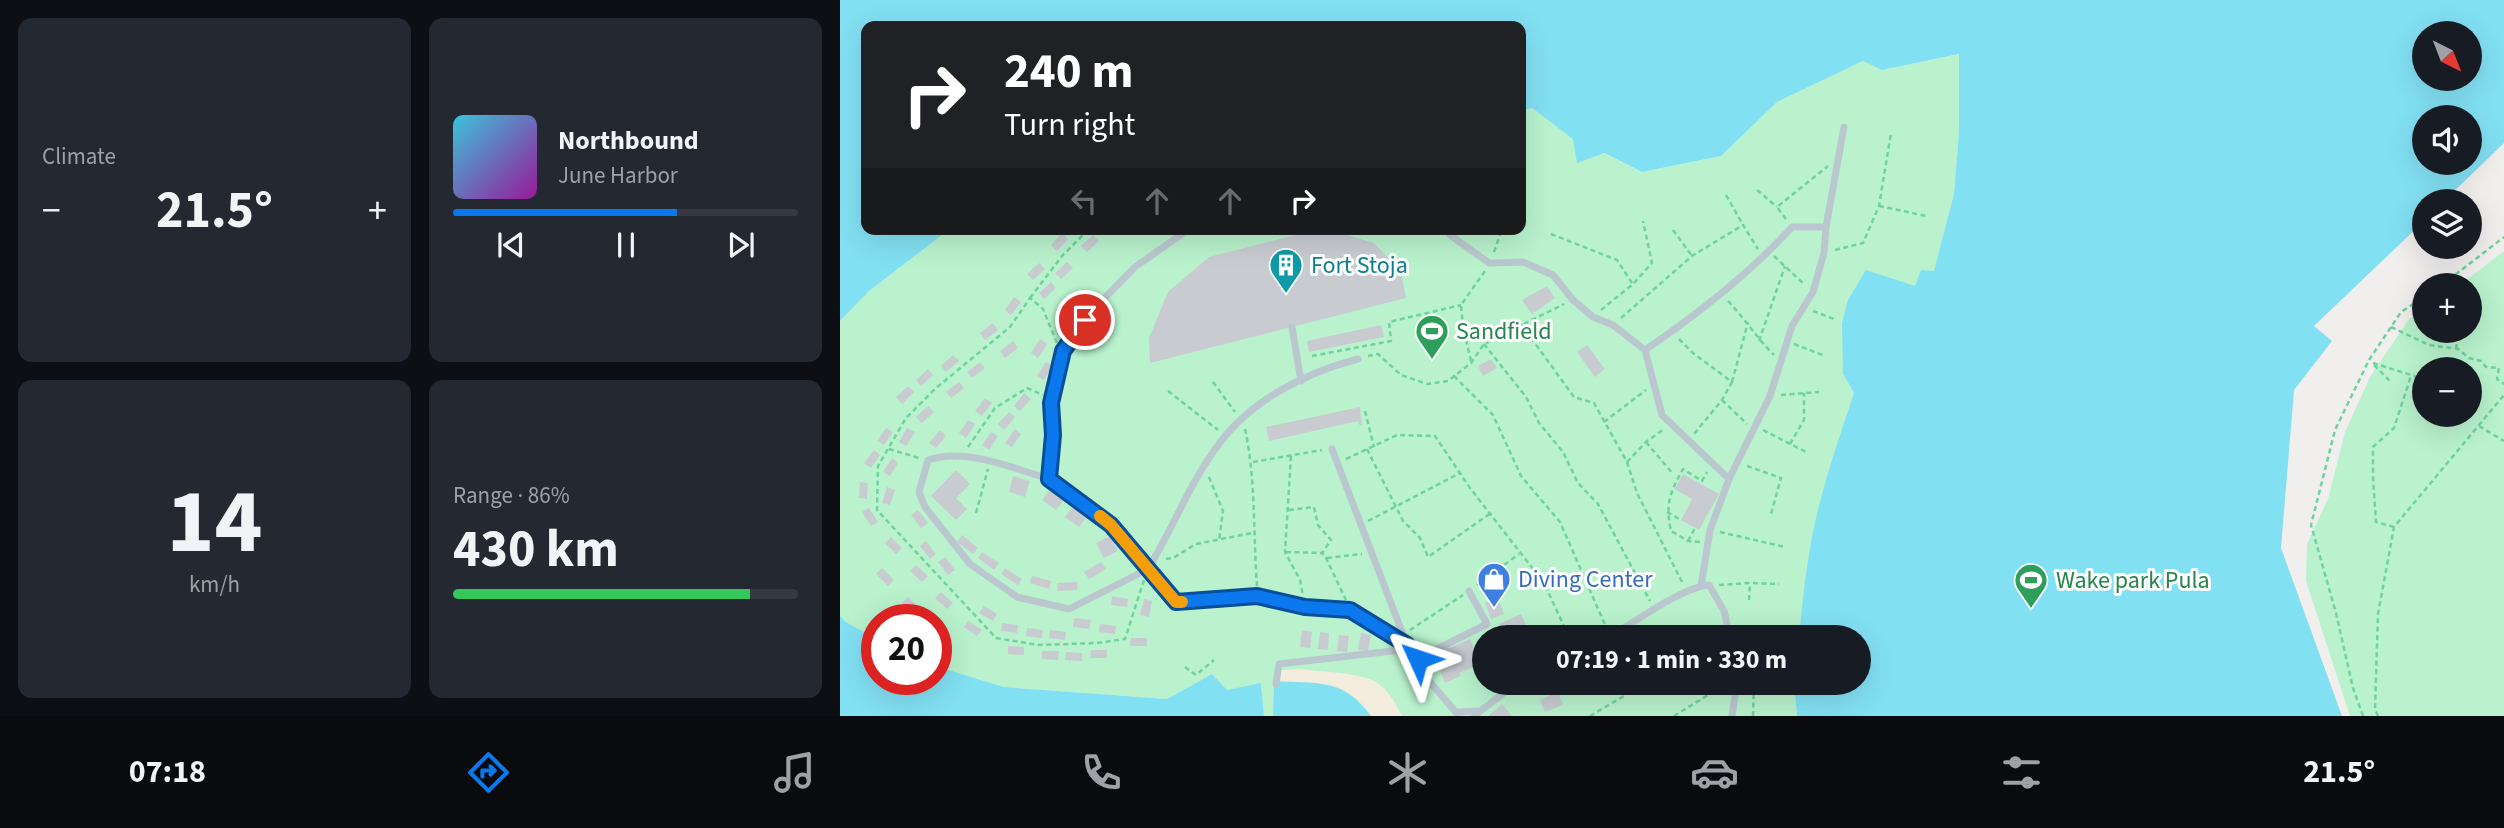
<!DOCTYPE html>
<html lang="en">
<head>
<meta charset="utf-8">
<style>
	:root { --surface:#171b24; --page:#242831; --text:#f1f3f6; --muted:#9ea1a6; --line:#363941; --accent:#0b78ee }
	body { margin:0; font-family:"Source Sans 3",sans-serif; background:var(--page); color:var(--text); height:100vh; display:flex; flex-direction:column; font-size:26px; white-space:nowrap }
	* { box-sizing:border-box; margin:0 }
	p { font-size:23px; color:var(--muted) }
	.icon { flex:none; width:38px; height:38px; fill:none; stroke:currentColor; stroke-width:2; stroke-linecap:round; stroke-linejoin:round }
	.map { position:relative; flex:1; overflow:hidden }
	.side { display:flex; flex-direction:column; gap:18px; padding:18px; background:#0d0f14; width:840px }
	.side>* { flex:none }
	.banner { position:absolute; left:21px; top:21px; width:665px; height:214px; border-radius:14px; box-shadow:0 7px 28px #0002; background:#202124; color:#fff; overflow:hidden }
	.needle { width:46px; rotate:138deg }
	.controls { position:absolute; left:1572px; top:21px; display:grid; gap:14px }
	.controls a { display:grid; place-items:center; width:70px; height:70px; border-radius:50%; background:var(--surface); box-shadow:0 7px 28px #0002; font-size:35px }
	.speed { position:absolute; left:21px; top:604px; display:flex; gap:14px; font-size:35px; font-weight:700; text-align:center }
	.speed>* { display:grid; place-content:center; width:91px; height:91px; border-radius:50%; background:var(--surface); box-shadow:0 7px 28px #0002; line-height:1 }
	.speed .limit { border:10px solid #d22; background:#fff; color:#111 }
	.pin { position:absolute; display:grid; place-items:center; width:60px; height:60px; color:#fff; margin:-30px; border:4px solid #fff; border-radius:50%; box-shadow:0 2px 7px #0007 }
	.me { position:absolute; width:77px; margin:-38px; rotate:312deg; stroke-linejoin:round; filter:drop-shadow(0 0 5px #0008) }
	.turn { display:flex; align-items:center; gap:24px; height:147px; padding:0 28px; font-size:32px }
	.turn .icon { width:91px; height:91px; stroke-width:2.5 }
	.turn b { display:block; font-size:49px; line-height:60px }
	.lanes { display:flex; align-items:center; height:66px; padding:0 28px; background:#0003; justify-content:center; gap:35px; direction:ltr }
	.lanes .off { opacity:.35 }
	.big { font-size:52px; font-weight:700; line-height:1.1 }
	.side .tile { flex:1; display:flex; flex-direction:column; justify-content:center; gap:10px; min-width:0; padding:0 24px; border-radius:14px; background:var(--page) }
	.side .dial { align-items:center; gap:0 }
	.dial b { font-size:91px; line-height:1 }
	.song { display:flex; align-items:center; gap:21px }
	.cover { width:84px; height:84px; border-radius:10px; background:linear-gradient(135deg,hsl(190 70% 55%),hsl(300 70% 35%)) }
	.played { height:7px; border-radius:4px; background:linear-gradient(90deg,var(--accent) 65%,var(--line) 65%) }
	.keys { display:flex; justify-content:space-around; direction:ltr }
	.heat { display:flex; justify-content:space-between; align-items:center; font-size:38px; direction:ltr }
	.charge { height:10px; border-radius:5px; background:linear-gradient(90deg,#34c759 86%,var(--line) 0) }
	.side .tiles { flex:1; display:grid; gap:18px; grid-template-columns:repeat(2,1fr) }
	.trip { position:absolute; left:632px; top:625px; width:399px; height:70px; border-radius:35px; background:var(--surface); box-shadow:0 7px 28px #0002; font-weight:700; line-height:70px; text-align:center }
	.dock { display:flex; height:112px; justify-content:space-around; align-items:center; background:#090b0e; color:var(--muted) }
	.dock .icon { width:49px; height:49px }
	.dock .current { color:var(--accent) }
	.dock b { font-size:32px; color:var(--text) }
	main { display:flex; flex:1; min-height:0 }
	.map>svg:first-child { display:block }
	.green { fill:#b9f2cd; fill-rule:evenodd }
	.sand { fill:#f4ecdd }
	.water { fill:#82e0f3; fill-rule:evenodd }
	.building { fill:#c8ccd1 }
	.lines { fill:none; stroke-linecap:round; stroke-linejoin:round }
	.path { stroke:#6ed39d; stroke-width:2.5; stroke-dasharray:5 3.5; stroke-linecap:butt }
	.lane { stroke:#bbc7cf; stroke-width:7 }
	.route-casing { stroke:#074e9b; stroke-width:18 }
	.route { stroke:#0b78ee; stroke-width:12 }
	.slow { stroke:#f59e0b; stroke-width:12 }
	.labels { text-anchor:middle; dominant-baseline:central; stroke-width:6; stroke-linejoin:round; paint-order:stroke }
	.culture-label { font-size:24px; fill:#0d838f; stroke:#fff; text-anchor:start }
	.leisure-label { font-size:24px; fill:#27864d; stroke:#fff; text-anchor:start }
	.shop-label { font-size:24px; fill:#366cbe; stroke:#fff; text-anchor:start }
</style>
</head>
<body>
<main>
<section class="side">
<div class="tiles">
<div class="tile"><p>Climate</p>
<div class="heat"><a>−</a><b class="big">21.5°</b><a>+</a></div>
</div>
<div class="tile">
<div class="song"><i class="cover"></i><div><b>Northbound</b><p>June Harbor</p></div></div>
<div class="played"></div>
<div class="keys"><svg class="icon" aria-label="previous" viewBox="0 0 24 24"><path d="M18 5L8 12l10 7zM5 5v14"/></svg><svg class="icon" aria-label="pause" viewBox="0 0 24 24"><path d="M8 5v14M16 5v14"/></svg><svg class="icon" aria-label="next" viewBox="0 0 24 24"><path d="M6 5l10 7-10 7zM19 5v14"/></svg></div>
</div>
<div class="tile dial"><b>14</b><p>km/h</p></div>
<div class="tile"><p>Range · 86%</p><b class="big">430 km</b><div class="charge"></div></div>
</div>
</section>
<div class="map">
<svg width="1664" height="716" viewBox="0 0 1664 716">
	<rect width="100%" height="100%" fill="#f1eeee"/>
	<path class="green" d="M1119,54V132L1114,194L1094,272L1076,286L1003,374L1014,393C987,472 968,554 959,637H644V682L954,683L957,716H531L520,700L434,681L433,716H424L421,684L386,690L372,674L327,699L164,687L96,666V620H37V639L6,622L0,616V321L29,291L110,229H681V111L692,108L734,139L802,172L881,156L937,102L1023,61L1042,70Z
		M1664,251V716H1510L1466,581L1467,544L1488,499L1505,432L1530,377L1569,319L1584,310V331H1629V285H1620ZM1584,369H1629V415H1584Z"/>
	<path class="sand" d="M459,669C480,672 518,672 536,682C548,689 556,704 562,716H531L520,700L434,681L436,671Z"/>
	<path class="water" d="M0,0H1664V143L1604,201H1584V221L1474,326L1492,341L1454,390L1441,548L1502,716H957L954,683L1018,682V637H959C963,597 967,557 976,518C986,476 1000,435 1014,393L1003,374L1002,323L1008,300L1026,270L1075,286L1081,270L1094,271L1114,194L1119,132V54L1042,70L1023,61L937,102L881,156L802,172L764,153L737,163L733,139L692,108L681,111V26H26V229H110L29,291L0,321ZM1584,33H1629V79H1584ZM1584,117H1629V163H1584Z
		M0,616L6,622L37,639V679H96V666L164,687L327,699L372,674L387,690L421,683L424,716H0Z
		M434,681C477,684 503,677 531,716H433Z"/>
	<path class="building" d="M479,229H487L534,243L561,271L566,298L310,363L309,338L328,292L369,257Z
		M222,233L228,239L217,251L211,245Z
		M253,235L259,241L247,252L241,246Z
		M227,262L233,268L221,279L215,273Z
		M199,263L205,269L193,280L187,274Z
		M211,282L216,288L204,299L199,293Z
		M707,286L715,298L692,314L682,300Z
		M174,297L181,302L171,315L165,310Z
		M153,323L158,330L145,340L140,333Z
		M541,325L544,337L469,352L467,341Z
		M200,339L207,344L198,358L191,353Z
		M173,341L178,348L165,358L160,351Z
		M747,345L765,369L755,377L737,352Z
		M113,355L119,361L106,372L101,366Z
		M651,359L657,368L643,376L638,366Z
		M140,362L145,368L132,378L127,372Z
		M206,362L213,366L204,380L197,376Z
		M88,369L93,375L81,386L76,380Z
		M119,382L124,388L111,398L106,392Z
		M68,386L74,392L62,404L56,397Z
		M184,393L191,399L180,411L174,406Z
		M145,398L152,403L142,416L135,411Z
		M88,406L94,412L82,423L76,417Z
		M520,407L522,425L520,426L518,421L429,441L426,427Z
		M169,412L175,417L164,430L158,424Z
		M128,420L135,424L126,438L119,433Z
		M46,428L53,432L44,445L37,441Z
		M67,428L75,432L66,446L59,442Z
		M175,429L181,434L172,447L165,443Z
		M100,430L106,436L96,448L89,443Z
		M151,432L158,436L149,450L142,445Z
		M34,450L40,455L31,468L24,463Z
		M52,458L58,463L50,476L43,472Z
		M116,470L130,484L116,498L127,509L116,520L91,496Z
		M843,474L879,494L859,530L841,520L852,499L835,489Z
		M173,476L190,481L185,497L169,492Z
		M20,482L28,483L27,499L19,498Z
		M47,487L55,490L50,505L42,503Z
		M212,487L226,497L216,510L202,500Z
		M235,504L249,514L239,527L225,517Z
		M29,508L38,522L31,526L22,512Z
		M78,510L88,523L81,528L71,515Z
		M122,535L138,548L133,554L117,542Z
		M270,536L278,551L264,558L256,543Z
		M51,537L62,548L56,554L45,543Z
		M86,541L96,554L90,559L80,546Z
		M142,552L159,563L154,570L138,558Z
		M105,557L115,570L108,575L98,562Z
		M261,562L266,569L249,579L244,572Z
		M76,565L88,576L82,582L70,571Z
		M42,568L54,580L48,586L36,574Z
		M165,568L182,579L178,585L161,574Z
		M192,576L211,581L209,589L190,583Z
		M237,582L238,590L218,591L217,583Z
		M101,592L113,603L107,609L95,598Z
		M272,596L288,599L287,607L271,605Z
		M68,597L80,609L74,614L62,603Z
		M658,598L664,614L651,619L645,603Z
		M304,599L312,601L309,617L300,615Z
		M144,606L157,614L153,621L139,613Z
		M681,614L691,637H665L659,624Z
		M234,618L251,620L249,629L233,627Z
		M128,621L142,630L137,636L124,627Z
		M162,623L178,625L177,633L161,631Z
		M260,624L276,626L275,634L259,632Z
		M187,628L203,630L202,638L186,636Z
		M210,630L226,632L225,640L209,638Z
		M462,630L472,632L470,648L460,647Z
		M480,632L489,633L488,650L478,649Z
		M521,633L531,635L528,651L518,650Z
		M499,635L509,636L507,652L497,651Z
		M291,638H307V646H290Z
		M630,639L640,664L619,673L621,676L605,683L594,655Z
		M168,646L184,647V655L168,654Z
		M251,650H267V658H250Z
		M202,651H219L218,660L202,659Z
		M226,652L242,653V661L225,660Z
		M718,692L723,705L705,712L700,700Z
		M662,704L672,716H648Z"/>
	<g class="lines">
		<path class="path" d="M917,190L937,207
			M886,195L903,225
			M1039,206L1086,216
			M946,219L937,207L988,166
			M833,230L852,256
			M711,234L777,260L792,283
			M995,250L1023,243L1039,206L1051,133
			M654,252L662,229
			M934,256L965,285
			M1602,285L1664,237
			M190,298L222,256L249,229
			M888,301C905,319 917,338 934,355
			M761,310L793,284L812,263L803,221
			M973,311L994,319
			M781,318L852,256L903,225L918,249
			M681,324L734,397L754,403L787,462L797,493L842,582
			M1551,327L1589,345L1618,349L1629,358L1641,361L1646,367L1659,368L1657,379L1664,384
			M839,339L853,353L892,382L882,400L854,434
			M919,341L945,266
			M217,343L203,309L190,298L170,327L96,388L66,418L38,466L37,510L156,638L198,645L257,643L285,639L304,580
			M644,344L686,397L699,423L723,452L738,483L758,504L810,601
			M954,344L985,356
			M1616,349L1618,336L1625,331
			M472,356L551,341L549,322L621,305
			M528,356L538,354L561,375L587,384L608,381L631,363L644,344L724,304
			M631,361L623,327L621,305L645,271
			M1533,363L1584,379
			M1534,365L1551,382
			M614,376L653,415L681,476L720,522L766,627
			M373,382L395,412
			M892,382L908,322
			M328,391L378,430
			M941,395L979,392
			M882,400L907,424
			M525,411L534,447
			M764,422L806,390
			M1639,426L1664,441
			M405,429C416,480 413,533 417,586
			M923,430L966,452
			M806,442L833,474
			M950,444L964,420V393
			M128,447L155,408L187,388L203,395
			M49,449L79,458
			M527,449L563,521L580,538L588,557L651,513
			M451,456L445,552L460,580L463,596
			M506,459L557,435L595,436L630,488L704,583L729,637
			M413,462L482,450
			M787,462L806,442L824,429
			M907,466L941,478L931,514
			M369,477L383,511L379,540
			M449,510L474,507L478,525L491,540L482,553L486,558L506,600
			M827,512L841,520
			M136,513L148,469
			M528,521L620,473
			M1554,527L1536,522L1533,477V447L1554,428L1571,376
			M880,532L945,547
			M848,541L855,528
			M860,542L848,541L831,531C825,503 830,493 843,469L862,481L867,472
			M446,552L482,553
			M487,558L522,554
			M326,559L333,558L356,544L412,533
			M637,585L679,554
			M879,585L910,583L939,584
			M909,600L910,583
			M570,630L623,595
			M345,667L356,675L374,660
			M750,716L808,682
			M834,716L886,684
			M913,716L914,682
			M1523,716L1513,688L1496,613L1471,525L1495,430L1529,360L1561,312L1584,297
			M1538,716L1535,709L1538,614L1554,527L1664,395"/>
		<path class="lane" d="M349,229L295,267L254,309L223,351L211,403L213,435L209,479C172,468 126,447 88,460L79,492L85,507L130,564L177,597L229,609L308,569L336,602L417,596L465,606L510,610L567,645L590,682L619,716
			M606,229L610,235L649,263L683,262L713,275L733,300L753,317L773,325L805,350L822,415L889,479
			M452,327L461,381
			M805,350C858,314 909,274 952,227H986
			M492,449L567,645
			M209,479L271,525L308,569C332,530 349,485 376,448C409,401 464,373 518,359
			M861,586L870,530L889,479L930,396L952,326L973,292L984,253L986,227L1004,127
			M770,637C794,622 843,587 869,585L884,611L890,637
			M577,659L647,624L629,591
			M436,684L439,664L570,649
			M616,712L640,711
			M634,716L678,682
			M892,716L897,682"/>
	</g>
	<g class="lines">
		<defs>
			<path id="route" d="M245,320L223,351L211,403L213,435L209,479L271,525L336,602L417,596L465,607L510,610L567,645L578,659"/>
		</defs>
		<use href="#route" class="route-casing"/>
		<use href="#route" class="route"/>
		<path class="slow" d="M260,516L271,525L336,602H342"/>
	</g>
	<defs>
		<symbol id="building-pin" viewBox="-11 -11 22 30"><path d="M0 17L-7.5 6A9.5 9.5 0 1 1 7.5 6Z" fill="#0f9aa8" stroke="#fff"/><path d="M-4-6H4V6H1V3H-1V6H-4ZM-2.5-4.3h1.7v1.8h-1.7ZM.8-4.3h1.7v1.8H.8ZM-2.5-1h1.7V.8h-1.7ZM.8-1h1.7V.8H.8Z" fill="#fff"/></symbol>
		<symbol id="stadium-pin" viewBox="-11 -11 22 30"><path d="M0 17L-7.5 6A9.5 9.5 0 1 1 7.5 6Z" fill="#2e9e5b" stroke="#fff"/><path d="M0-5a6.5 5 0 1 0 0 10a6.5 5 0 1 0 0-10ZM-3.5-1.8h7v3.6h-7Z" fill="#fff"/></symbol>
		<symbol id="shop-pin" viewBox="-11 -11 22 30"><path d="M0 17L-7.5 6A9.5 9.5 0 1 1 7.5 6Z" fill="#3f7fe0" stroke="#fff"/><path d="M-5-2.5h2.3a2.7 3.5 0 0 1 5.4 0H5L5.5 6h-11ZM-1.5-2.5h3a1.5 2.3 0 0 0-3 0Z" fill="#fff"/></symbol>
	</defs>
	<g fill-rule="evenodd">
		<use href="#building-pin" x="427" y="246" width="38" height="52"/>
		<use href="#stadium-pin" x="573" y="312" width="38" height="52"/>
		<use href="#shop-pin" x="635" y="560" width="38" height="52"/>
		<use href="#stadium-pin" x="1172" y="561" width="38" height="52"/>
	</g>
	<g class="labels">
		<g class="culture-label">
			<text x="471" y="265">Fort Stoja</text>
		</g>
		<g class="leisure-label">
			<text x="616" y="331">Sandfield</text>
			<text x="1216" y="580">Wake park Pula</text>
		</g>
		<g class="shop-label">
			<text x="678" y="579">Diving Center</text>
		</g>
	</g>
</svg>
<div class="controls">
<a><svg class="needle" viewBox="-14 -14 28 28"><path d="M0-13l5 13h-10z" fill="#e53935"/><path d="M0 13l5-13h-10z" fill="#9ea1a6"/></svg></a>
<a><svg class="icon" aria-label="sound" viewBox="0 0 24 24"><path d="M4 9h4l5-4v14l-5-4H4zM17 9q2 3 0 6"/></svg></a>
<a><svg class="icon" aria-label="layers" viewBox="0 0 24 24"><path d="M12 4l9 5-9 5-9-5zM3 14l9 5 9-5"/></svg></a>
<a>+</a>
<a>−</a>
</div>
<div class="speed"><div class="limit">20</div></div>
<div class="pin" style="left:245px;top:320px;background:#d93025"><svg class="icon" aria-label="arrive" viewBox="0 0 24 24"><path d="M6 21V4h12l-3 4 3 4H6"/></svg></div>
<svg class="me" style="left:578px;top:659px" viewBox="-20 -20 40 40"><path d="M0-17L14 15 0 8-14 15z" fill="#0b78ee" stroke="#fff" stroke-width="4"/></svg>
<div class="trip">07:19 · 1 min · 330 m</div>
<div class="banner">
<div class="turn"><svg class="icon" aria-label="right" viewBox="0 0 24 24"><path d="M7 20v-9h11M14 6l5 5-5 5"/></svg><div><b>240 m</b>Turn right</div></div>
<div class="lanes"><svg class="icon off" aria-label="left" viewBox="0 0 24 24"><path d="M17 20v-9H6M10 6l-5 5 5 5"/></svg><svg class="icon off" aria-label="ahead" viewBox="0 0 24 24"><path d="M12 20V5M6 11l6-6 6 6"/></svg><svg class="icon off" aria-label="ahead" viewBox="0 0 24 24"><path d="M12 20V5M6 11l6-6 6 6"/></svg><svg class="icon" aria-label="right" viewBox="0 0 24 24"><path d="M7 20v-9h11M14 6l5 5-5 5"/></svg></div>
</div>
</div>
</main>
<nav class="dock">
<b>07:18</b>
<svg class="icon current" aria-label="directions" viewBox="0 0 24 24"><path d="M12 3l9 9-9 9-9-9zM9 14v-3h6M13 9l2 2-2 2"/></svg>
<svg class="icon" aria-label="music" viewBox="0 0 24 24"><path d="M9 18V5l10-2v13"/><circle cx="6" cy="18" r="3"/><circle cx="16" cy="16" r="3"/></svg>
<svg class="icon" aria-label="phone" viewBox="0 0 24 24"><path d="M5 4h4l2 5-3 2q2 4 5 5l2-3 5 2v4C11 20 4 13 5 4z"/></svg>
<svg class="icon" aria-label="climate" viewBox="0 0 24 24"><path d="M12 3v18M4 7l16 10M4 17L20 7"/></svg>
<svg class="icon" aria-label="car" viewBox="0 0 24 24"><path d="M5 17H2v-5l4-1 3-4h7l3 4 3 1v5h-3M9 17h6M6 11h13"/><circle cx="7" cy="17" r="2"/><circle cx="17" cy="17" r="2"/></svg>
<svg class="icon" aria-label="filters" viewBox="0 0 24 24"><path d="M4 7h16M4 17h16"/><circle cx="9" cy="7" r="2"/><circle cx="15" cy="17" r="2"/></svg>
<b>21.5°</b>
</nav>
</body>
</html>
